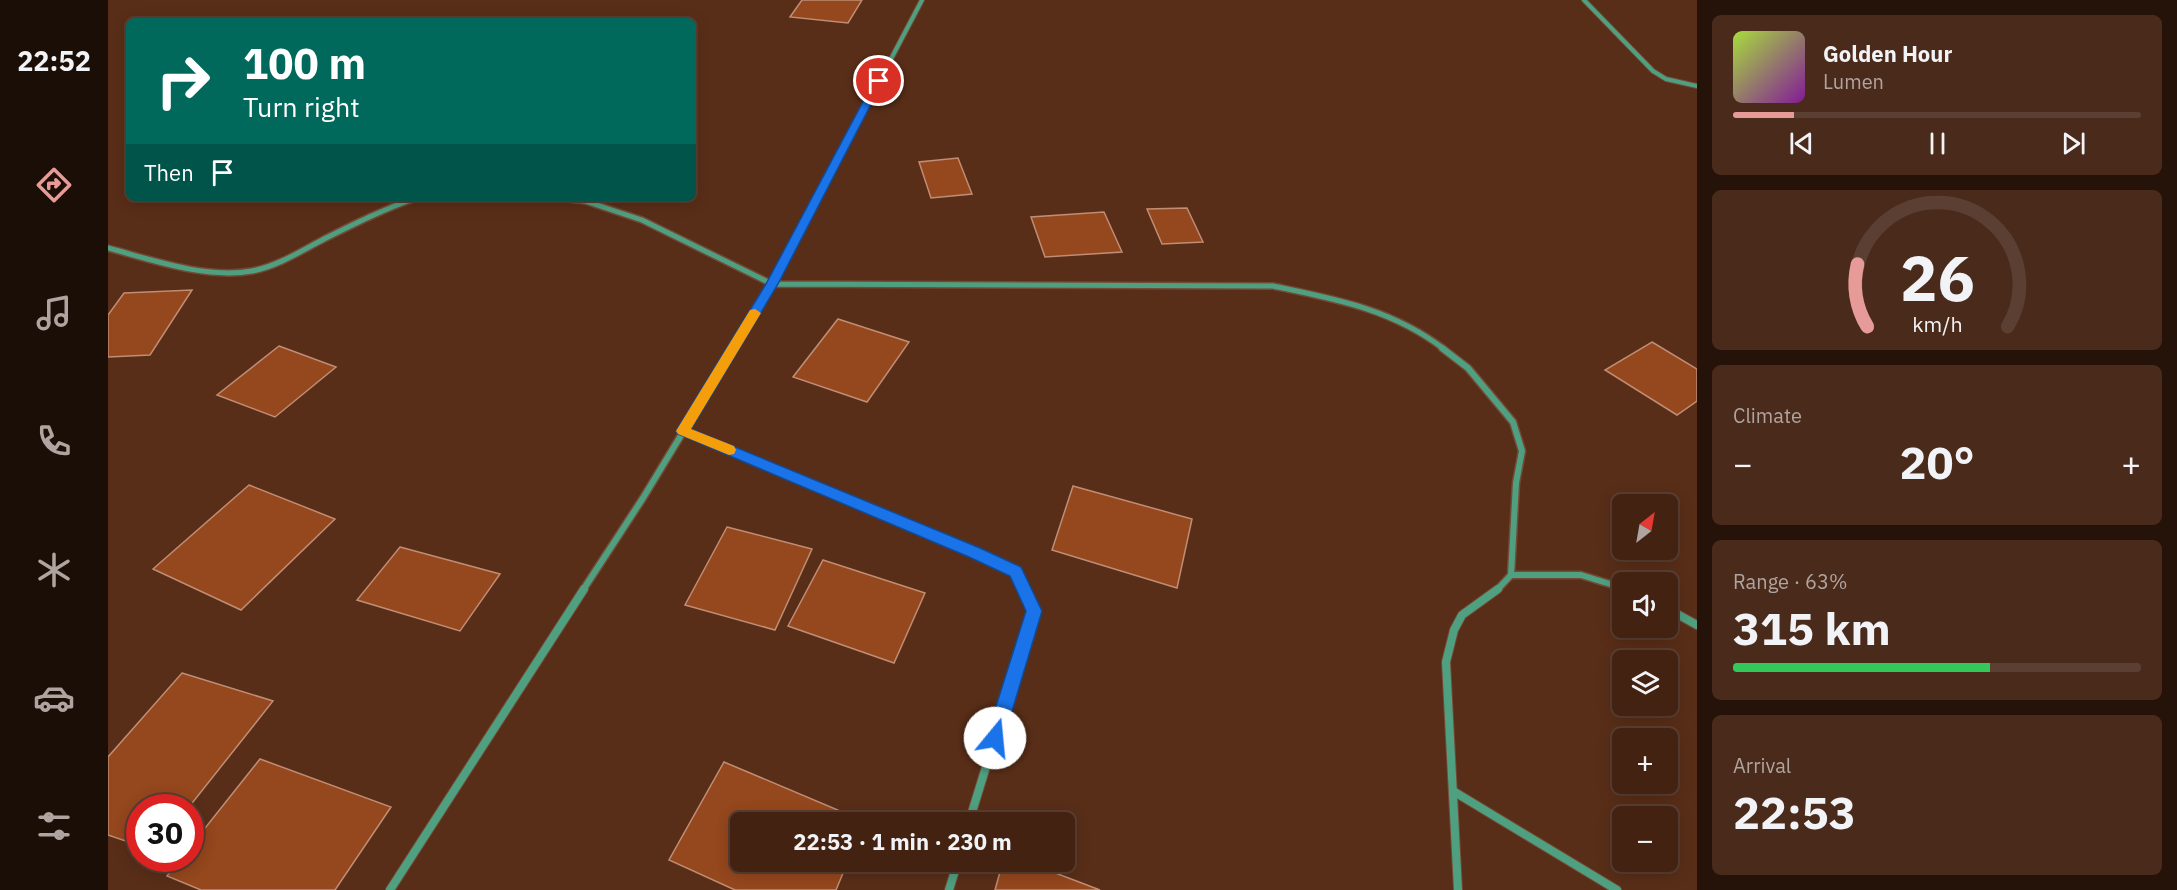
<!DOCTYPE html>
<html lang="en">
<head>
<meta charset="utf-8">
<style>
	:root { --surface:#432212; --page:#4a2a1b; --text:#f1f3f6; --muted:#afa49f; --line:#5b3f32; --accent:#e69b98 }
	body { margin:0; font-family:"IBM Plex Sans",sans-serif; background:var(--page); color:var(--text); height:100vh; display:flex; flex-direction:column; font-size:22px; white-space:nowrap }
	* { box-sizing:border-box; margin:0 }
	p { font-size:20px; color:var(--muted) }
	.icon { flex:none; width:33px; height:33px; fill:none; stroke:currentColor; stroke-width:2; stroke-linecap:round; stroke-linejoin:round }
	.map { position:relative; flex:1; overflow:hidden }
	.drawer { display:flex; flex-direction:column; gap:15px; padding:15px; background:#25130a; width:480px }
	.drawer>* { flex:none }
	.banner { position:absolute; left:18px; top:18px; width:570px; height:183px; border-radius:9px; box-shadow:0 3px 15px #0003,0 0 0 2px var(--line); background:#00695c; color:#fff; overflow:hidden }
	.needle { width:39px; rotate:31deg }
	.controls { position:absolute; left:1504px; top:494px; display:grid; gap:12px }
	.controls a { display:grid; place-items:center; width:66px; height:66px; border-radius:9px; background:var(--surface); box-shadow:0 3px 15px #0003,0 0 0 2px var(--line); font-size:30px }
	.speed { position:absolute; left:18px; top:794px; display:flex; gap:12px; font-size:30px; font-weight:700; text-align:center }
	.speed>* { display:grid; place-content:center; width:78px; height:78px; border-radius:50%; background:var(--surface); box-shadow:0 3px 15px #0003,0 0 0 2px var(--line); line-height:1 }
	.speed .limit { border:9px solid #d22; background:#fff; color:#111 }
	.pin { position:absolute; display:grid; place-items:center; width:51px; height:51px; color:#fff; margin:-26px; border:3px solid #fff; border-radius:50%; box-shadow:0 2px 6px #0007 }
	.me { position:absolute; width:66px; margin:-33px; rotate:17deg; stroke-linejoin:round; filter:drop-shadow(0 0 4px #0008) }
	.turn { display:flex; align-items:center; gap:21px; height:126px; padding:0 18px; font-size:27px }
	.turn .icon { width:78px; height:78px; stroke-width:2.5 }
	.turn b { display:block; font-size:42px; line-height:51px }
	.then { display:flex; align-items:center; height:57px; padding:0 18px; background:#0003; gap:12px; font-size:22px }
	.big { font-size:45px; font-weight:800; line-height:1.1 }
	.drawer .tile { flex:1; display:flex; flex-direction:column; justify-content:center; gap:9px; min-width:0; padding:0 21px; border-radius:9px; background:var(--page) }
	.drawer .dial { align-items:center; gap:0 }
	.dial svg { height:156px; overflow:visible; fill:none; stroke:var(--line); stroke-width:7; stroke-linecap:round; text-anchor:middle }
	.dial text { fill:var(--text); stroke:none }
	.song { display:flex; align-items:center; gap:18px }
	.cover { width:72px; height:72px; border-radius:9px; background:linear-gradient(135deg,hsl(80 70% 55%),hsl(290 70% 35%)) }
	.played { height:6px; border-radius:3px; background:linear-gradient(90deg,var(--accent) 15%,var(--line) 15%) }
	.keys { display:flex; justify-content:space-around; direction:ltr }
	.heat { display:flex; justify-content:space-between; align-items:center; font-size:33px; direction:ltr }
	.charge { height:9px; border-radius:4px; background:linear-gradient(90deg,#34c759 63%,var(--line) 0) }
	.trip { position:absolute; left:622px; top:812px; width:345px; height:60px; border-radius:9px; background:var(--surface); box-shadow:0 3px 15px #0003,0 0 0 2px var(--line); font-weight:800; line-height:60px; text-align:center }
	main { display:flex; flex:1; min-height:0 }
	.tab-bar { display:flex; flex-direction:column; width:108px; justify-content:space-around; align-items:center; background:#1b0e07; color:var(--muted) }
	.tab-bar .icon { width:42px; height:42px }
	.tab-bar .current { color:var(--accent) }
	.tab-bar b { font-size:27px; color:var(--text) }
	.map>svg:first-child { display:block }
	.building { fill:#95471d; stroke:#c08d75; stroke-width:1.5 }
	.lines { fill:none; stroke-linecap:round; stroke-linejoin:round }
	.street-far3-casing { stroke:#734a36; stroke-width:6 }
	.street-far2-casing { stroke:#734a36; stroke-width:8 }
	.street-far1-casing { stroke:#734a36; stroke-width:9 }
	.street-casing { stroke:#734a36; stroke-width:10 }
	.street-far3 { stroke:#4fa080; stroke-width:4 }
	.street-far2 { stroke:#4fa080; stroke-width:5 }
	.street-far1 { stroke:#4fa080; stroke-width:6 }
	.street { stroke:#4fa080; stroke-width:8 }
	.route { fill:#1a73e8; stroke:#114b97; stroke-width:1.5 }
	.slow { fill:#f59e0b }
</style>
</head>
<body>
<main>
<nav class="tab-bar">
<b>22:52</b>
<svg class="icon current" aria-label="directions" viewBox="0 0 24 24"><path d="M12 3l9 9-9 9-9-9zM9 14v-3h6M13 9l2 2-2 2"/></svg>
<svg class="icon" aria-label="music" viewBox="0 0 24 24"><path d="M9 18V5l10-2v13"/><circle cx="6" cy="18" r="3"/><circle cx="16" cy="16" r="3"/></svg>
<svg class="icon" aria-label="phone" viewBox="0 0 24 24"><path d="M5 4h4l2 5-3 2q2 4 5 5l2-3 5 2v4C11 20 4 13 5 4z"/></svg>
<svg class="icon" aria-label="climate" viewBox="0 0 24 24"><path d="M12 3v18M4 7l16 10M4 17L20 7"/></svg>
<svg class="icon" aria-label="car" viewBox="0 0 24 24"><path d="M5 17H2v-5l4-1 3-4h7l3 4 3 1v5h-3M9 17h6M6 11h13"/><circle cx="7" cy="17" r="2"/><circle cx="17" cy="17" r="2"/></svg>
<svg class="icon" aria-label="filters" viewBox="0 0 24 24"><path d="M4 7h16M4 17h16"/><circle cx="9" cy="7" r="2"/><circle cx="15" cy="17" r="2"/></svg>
</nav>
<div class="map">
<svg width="1589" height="890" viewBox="0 0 1589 890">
	<rect width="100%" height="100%" fill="#592e18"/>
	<path class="building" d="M694,0H754L740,23L682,17Z
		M850,158L864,194L823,198L811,162Z
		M1079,208L1095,242L1054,244L1039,209Z
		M996,212L1014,252L937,257L923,217Z
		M84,290L42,355L0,357V315L16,293Z
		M730,319L801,342L759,402L685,377Z
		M1544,342L1589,369V401L1569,415L1497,370Z
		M171,346L228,367L167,417L109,395Z
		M141,485L227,519L133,610L45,569Z
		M965,486L1084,519L1069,588L944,550Z
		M619,527L704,549L667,630L577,605Z
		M292,547L392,574L352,631L249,600Z
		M715,560L817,593L786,663L680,626Z
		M74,673L165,701L81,807H32V846L0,835V757Z
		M152,759L283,807L227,890H93L59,876L73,858H82V847Z
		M616,762L758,822H633V861H740L728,890H627L561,860Z
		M895,861H916L992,890H887Z"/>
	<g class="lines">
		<defs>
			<path id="street-far3" d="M1476,0L1545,71L1558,79L1589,86
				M732,156L814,0"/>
			<path id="street-far2" d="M452,198L477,201L534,220L664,284L1165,286C1227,299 1284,309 1336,349
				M0,248C45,260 97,279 144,271C170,266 193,251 216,239C246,224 276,209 308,198
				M625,349L664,284L732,154"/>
			<path id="street-far1" d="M1334,348L1360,368L1405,422L1414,451L1408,483L1403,575
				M575,431L867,552L908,572L916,590
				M475,590L535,498L626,348
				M1389,590L1403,575H1473L1515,588"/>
			<path id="street" d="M1560,609L1589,625
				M1345,791L1509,890
				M861,822L926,611L916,589
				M282,890L476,589
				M841,890L850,861
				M1350,890L1338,662L1346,630L1354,615L1390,589"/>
		</defs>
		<use href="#street-far3" class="street-far3-casing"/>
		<use href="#street-far2" class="street-far2-casing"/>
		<use href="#street-far1" class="street-far1-casing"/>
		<use href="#street" class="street-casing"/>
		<use href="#street-far3" class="street-far3"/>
		<use href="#street-far2" class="street-far2"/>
		<use href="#street-far1" class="street-far1"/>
		<use href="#street" class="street"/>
	</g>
	<path class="route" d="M771,78L775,81L670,284L583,429L872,548L913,567L934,611L896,738L893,743L887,746L881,743L878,738L918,611L902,576L861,557L570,434L568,431L658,284L766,81Z"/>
	<path class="slow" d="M647,309L653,313L583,429L626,446L628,450L626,454L621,455L570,434L568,431L642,310Z"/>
</svg>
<div class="controls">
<a><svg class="needle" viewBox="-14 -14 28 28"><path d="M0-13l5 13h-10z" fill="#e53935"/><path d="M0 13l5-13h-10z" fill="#afa49f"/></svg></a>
<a><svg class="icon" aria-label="sound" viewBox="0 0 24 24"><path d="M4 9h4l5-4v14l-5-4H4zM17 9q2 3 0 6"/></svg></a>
<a><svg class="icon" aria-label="layers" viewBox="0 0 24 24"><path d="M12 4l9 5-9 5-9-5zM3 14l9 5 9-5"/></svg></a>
<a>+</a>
<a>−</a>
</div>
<div class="speed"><div class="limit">30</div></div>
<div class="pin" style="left:771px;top:81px;background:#d93025"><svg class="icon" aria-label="arrive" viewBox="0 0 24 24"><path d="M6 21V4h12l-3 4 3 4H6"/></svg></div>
<svg class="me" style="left:887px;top:738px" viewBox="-20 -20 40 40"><circle r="19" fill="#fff"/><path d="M0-13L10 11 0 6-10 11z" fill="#1a73e8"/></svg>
<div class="trip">22:53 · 1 min · 230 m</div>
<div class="banner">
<div class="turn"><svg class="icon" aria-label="right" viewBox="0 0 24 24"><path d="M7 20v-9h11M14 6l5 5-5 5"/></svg><div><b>100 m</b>Turn right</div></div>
<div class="then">Then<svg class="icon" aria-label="arrive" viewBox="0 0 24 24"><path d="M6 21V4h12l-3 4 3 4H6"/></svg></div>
</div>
</div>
<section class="drawer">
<div class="tile">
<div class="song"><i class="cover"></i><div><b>Golden Hour</b><p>Lumen</p></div></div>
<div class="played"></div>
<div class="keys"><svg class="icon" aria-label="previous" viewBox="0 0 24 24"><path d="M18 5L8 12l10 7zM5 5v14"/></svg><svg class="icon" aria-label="pause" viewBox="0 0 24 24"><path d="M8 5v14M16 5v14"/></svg><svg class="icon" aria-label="next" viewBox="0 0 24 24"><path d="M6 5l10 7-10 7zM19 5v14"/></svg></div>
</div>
<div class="tile dial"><svg viewBox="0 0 100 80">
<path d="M14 69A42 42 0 1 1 86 69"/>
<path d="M14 69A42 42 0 0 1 9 37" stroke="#e69b98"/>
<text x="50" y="56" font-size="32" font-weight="700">26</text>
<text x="50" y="72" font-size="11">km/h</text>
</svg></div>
<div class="tile"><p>Climate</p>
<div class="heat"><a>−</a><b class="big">20°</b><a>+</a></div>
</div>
<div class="tile"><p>Range · 63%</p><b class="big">315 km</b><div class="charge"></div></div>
<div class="tile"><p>Arrival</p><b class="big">22:53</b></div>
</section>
</main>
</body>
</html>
